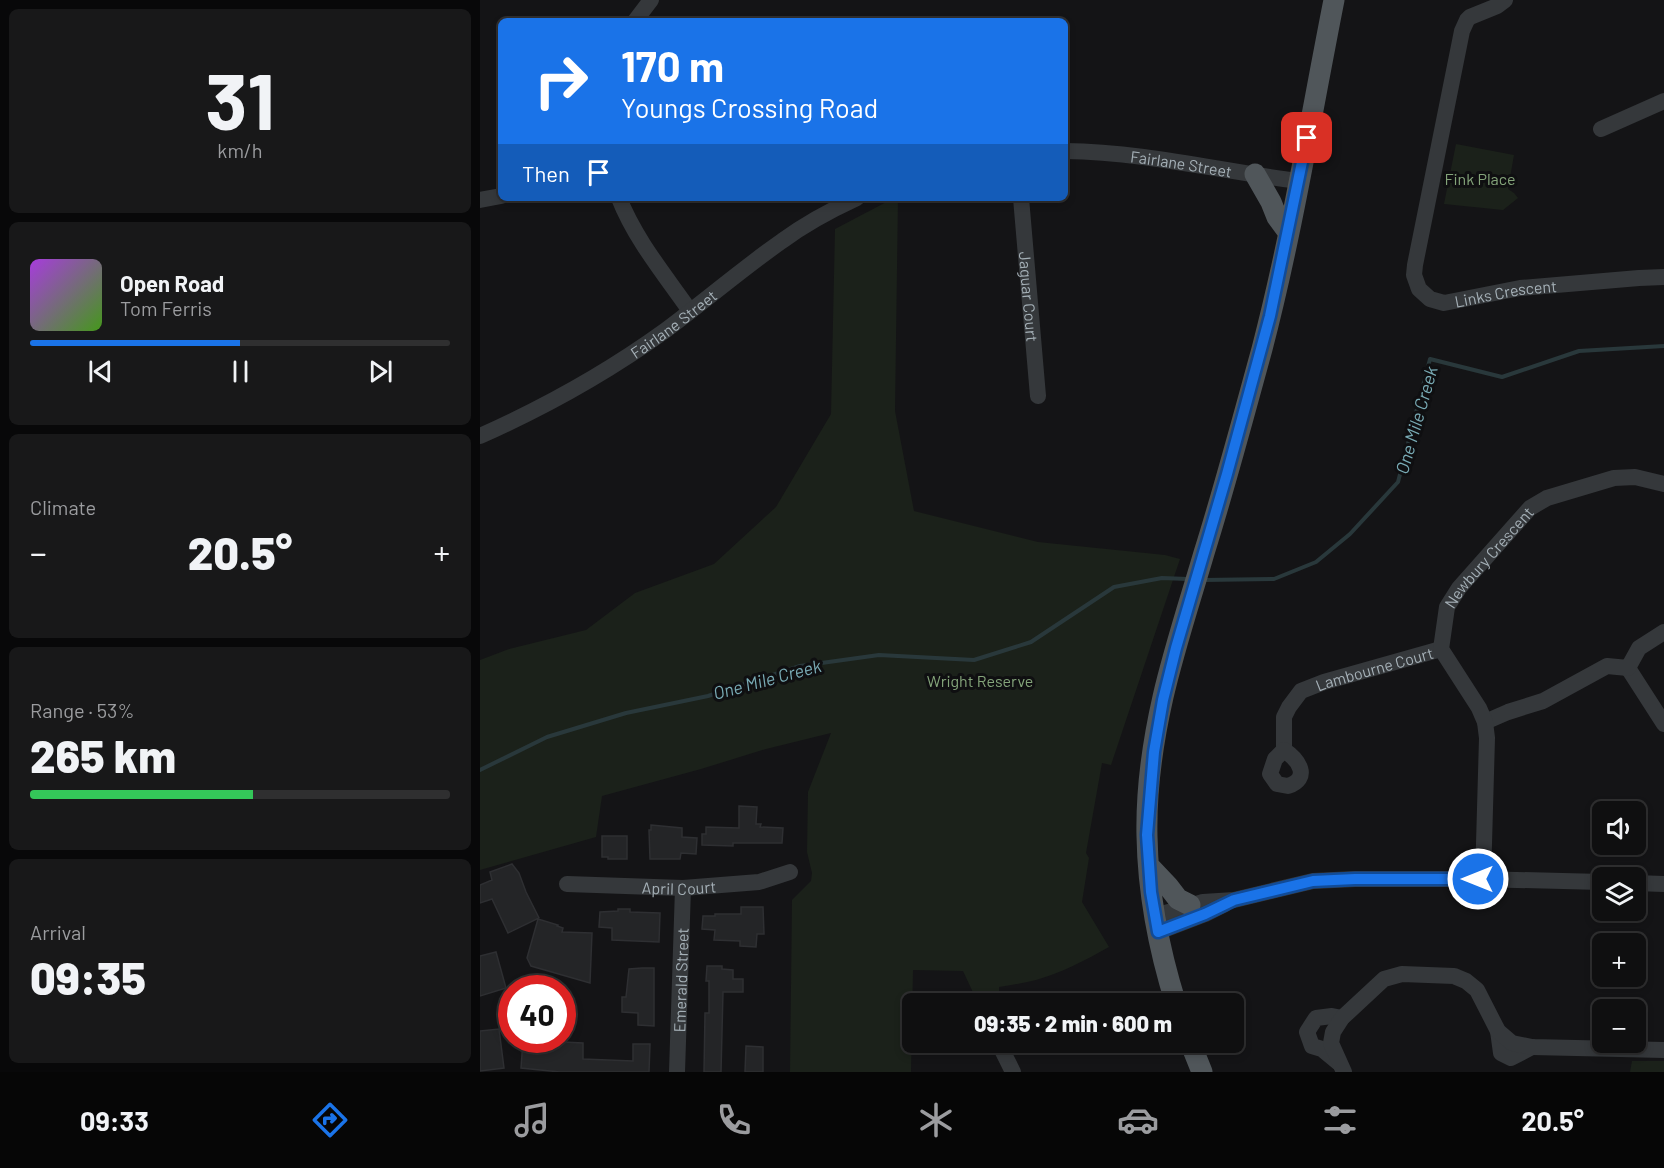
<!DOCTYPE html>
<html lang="en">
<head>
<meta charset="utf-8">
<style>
	:root { --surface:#0f0f10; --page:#181819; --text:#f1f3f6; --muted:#9b9c9f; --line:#2f2f30; --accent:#1a73e8 }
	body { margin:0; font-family:Barlow,sans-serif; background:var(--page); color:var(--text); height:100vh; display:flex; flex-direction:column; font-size:22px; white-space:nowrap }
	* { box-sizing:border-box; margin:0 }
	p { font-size:20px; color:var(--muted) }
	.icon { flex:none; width:33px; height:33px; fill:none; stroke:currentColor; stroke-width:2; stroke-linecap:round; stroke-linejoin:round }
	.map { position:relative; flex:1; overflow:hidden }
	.side { display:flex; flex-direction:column; gap:9px; padding:9px; background:#080809; width:480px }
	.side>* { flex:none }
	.banner { position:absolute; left:18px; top:18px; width:570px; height:183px; border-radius:9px; box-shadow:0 3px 9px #0003,0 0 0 2px var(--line); background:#1a73e8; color:#fff; overflow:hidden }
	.tools { position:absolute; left:1112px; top:801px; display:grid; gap:12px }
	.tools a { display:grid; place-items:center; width:54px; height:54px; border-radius:9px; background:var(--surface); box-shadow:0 3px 9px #0003,0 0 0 2px var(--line); font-size:30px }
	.speed { position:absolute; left:18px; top:975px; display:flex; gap:12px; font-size:30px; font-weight:700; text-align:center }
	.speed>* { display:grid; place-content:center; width:78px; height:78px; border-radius:50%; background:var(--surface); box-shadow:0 3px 9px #0003,0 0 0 2px var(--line); line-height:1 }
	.speed .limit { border:9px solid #d22; background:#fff; color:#111 }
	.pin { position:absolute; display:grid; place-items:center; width:51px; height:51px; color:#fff; margin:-26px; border-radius:12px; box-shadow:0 3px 9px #0006 }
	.me { position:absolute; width:66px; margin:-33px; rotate:270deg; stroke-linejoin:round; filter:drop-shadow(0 0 4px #0008) }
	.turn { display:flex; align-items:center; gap:21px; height:126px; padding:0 24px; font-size:27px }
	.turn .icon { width:78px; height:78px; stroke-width:2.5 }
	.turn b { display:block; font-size:42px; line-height:51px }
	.then { display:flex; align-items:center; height:57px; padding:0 24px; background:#0003; gap:12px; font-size:22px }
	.big { font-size:45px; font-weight:800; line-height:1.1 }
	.side .tile { flex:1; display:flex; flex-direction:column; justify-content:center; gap:9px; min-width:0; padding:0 21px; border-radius:9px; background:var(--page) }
	.side .dial { align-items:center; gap:0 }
	.dial b { font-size:78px; line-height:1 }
	.song { display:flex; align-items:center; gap:18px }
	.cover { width:72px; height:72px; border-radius:9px; background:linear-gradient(135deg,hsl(280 70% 55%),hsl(100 70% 35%)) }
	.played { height:6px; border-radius:3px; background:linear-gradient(90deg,var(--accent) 50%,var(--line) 50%) }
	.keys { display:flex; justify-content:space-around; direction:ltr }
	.heat { display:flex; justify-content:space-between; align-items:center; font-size:33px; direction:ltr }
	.charge { height:9px; border-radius:4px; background:linear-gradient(90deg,#34c759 53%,var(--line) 0) }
	.trip { position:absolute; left:422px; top:993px; width:342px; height:60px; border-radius:9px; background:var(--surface); box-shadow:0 3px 9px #0003,0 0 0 2px var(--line); font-weight:800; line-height:60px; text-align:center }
	.menu { display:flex; height:96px; justify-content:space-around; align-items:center; background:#060606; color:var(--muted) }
	.menu .icon { width:42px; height:42px }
	.menu .active { color:var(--accent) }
	.menu b { font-size:27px; color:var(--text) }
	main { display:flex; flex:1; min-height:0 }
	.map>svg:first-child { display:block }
	.green { fill:#1b211a }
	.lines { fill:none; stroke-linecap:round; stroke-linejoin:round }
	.stream { stroke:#29383b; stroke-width:4 }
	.building { fill:#242527; stroke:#2e2f32; stroke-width:1.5 }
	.minor { stroke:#35383b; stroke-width:16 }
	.major { stroke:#50565a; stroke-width:21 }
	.route-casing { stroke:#114b97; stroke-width:15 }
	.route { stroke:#1a73e8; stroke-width:10 }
	.labels { text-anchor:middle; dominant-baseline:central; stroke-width:6; stroke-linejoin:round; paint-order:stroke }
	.street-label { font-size:16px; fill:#a5b0b7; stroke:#0f0f11 }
	.park-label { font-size:16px; fill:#84a47a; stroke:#0f0f11 }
	.water-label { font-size:18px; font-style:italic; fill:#79abb5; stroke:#0f0f11 }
</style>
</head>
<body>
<main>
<section class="side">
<div class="tile dial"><b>31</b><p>km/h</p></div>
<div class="tile">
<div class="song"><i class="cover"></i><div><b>Open Road</b><p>Tom Ferris</p></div></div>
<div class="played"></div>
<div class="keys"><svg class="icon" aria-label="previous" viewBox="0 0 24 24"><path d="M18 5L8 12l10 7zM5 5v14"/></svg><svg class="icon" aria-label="pause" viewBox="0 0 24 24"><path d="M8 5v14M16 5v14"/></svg><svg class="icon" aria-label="next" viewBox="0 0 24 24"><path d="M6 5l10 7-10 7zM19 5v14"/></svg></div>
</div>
<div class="tile"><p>Climate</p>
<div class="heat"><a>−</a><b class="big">20.5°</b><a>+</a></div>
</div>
<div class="tile"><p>Range · 53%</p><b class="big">265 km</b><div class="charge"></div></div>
<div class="tile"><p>Arrival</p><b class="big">09:35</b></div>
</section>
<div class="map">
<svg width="1184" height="1072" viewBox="0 0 1184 1072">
	<rect width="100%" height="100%" fill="#141416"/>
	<path class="green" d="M976,144L1034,155L1028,189L1034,193L1038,198L1023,210L964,204Z
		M414,198H418L415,411L434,511L558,542L685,555L700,559L631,765L622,763L606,853L609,858L602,902L629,947C606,960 581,973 556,980C544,983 531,985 519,987V1003H498L483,971L433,970L431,1072H310L312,900L331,881L332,873L327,852L328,792L351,733L286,749L221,769L122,796L116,837L0,870V660L29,649L106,630L155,593L234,564L296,507L351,414L355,229Z
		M1152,1061H1184V1072H1150Z"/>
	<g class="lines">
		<path class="stream" d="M724,580L794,579L836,562L870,534L918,482L950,359L1022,377L1099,351L1184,346
			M0,770L67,737L146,713L228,696L320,666L399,655L494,660L551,642L634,587L682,578L708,579"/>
	</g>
	<path class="building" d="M259,806L277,807L276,824H281L280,827L303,828L302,843H253V846L222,845V834H226V827L259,828Z
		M171,825L202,828V837L217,838L216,854L201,853L200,859H170L169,830H171Z
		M122,836H147V859H128V857H122Z
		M32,864L39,873L46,892L59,918L28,933L12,899L0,903V885L12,880L10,872Z
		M261,907H283L284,934H277L276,947L260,946V941L234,940L235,930L222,929L223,916H235V914H261Z
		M138,909H150V912L180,913L179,942L132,940V928L119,927L120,912L138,911Z
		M58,919L78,925L77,926L83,928L82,932L112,933L110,983L51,966L47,958Z
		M16,952L26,988L0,996V956Z
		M227,966H242V969L253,970V979H263V992H243L241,1072H224L225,1013H229V981H226Z
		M162,968H174V1026L158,1025V1013L142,1012V997H146L149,969Z
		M19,1029L24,1068L0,1071V1031Z
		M43,1040L103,1043V1059L153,1061V1044H170L169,1072H80L41,1068Z
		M266,1046L283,1047V1072H265Z"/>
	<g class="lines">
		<g class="minor">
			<path id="s1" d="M1025,0L1017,6L990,17L987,20L982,31L935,265L934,275L939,289L950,299L964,303L1040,288L1159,278L1184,277"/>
			<path d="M155,21L171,0"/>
			<path d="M1121,129L1184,101"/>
			<path id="s2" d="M585,151C665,152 740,171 818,181"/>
			<path d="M139,198C155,239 185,275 210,311"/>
			<path id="s3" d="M541,198L558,396"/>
			<path d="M0,200L21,196"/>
			<path id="s4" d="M0,436C65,407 128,372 186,330C225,301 262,269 302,241C325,224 351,210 377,198"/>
			<path d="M1148,668L1184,724"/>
			<path d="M1005,722L1028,712L1063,701L1127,666L1148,668L1159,648L1184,632"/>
			<path id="s5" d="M804,750V717L809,707L821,691L844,682L961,649"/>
			<path d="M804,750C819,760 831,778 808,786L797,784L790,774L795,759Z"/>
			<path id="s6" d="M1003,879L1007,738L1005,722L999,708L961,649L967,607L979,588L1050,508L1067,498L1134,478L1155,477L1184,484"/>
			<path d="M1155,883L1184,884"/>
			<path id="s7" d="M87,884L203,888L279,882L310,872"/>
			<path d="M675,916L723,902L754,900L833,881L875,879H998L1122,882"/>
			<path d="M678,932L725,914L745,904"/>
			<path d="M1018,1031L1021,1053L1031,1058L1052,1047"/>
			<path d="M518,1042L533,1072"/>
			<path d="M859,1063L842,1049L832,1046L827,1032L836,1018L852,1016L862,1018"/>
			<path id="s8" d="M197,1072L203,888"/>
			<path d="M864,1072L851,1043L853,1032L862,1018L904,979L922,974L974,976L986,981L997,990L1018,1031L1032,1043L1052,1047L1184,1050"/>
		</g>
		<path class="major" d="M775,174L791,202L797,217L808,232
			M670,867L688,886L698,899L710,905
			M696,1004C679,950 668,892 667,836C666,791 673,741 683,697C694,649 710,601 724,553C745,486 763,418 782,349C812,234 831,116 854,0
			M710,1042L722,1072"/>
	</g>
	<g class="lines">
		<defs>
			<path id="route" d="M827,138L790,316L747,474L696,648L683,700L674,752L667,835L671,892L678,932L725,914L754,900L833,881L875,879H998"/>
		</defs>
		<use href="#route" class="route-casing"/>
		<use href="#route" class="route"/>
	</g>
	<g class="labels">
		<g class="street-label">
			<text stroke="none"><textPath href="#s2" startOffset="117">Fairlane Street</textPath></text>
			<text stroke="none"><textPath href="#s1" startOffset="411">Links Crescent</textPath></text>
			<text stroke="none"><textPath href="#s3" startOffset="99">Jaguar Court</textPath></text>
			<text stroke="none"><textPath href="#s4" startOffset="224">Fairlane Street</textPath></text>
			<text stroke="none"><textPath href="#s6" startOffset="350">Newbury Crescent</textPath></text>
			<text stroke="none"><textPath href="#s5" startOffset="141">Lambourne Court</textPath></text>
			<text stroke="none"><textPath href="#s7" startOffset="112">April Court</textPath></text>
			<text stroke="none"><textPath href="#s8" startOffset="92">Emerald Street</textPath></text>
		</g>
		<g class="park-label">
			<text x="1000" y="178">Fink Place</text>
			<text x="500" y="680">Wright Reserve</text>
		</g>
		<g class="water-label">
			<text transform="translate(936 420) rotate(-74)">One Mile Creek</text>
			<text transform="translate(287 679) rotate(-15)">One Mile Creek</text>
		</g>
	</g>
</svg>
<div class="tools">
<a><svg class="icon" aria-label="sound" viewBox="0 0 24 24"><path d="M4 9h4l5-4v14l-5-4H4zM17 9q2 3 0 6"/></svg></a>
<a><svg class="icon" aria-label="layers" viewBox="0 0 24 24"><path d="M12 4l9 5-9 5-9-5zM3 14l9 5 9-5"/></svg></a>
<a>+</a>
<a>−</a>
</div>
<div class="speed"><div class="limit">40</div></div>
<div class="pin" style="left:827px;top:138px;background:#d93025"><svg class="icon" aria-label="arrive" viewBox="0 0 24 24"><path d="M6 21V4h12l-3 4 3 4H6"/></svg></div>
<svg class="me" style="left:998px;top:879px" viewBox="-20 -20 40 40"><circle r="17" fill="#1a73e8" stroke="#fff" stroke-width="3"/><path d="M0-11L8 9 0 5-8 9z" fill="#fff"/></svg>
<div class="trip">09:35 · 2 min · 600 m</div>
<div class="banner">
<div class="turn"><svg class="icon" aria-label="right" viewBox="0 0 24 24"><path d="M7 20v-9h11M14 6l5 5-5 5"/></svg><div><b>170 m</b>Youngs Crossing Road</div></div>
<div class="then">Then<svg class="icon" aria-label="arrive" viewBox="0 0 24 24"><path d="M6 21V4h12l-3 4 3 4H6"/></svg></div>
</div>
</div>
</main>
<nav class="menu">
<b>09:33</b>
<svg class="icon active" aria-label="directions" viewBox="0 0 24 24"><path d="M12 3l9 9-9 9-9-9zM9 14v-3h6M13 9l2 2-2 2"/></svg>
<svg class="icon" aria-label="music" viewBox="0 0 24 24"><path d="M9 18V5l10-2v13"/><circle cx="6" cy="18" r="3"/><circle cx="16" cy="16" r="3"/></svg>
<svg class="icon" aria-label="phone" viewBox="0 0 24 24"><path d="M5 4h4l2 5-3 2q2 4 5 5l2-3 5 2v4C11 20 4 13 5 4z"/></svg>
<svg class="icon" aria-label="climate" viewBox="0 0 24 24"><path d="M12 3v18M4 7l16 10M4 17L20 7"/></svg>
<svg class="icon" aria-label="car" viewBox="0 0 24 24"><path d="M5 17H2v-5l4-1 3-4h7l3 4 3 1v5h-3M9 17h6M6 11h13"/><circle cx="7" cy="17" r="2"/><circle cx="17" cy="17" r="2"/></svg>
<svg class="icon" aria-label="filters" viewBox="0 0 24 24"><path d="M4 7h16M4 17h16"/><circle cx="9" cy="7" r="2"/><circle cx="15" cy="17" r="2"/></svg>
<b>20.5°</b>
</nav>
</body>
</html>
